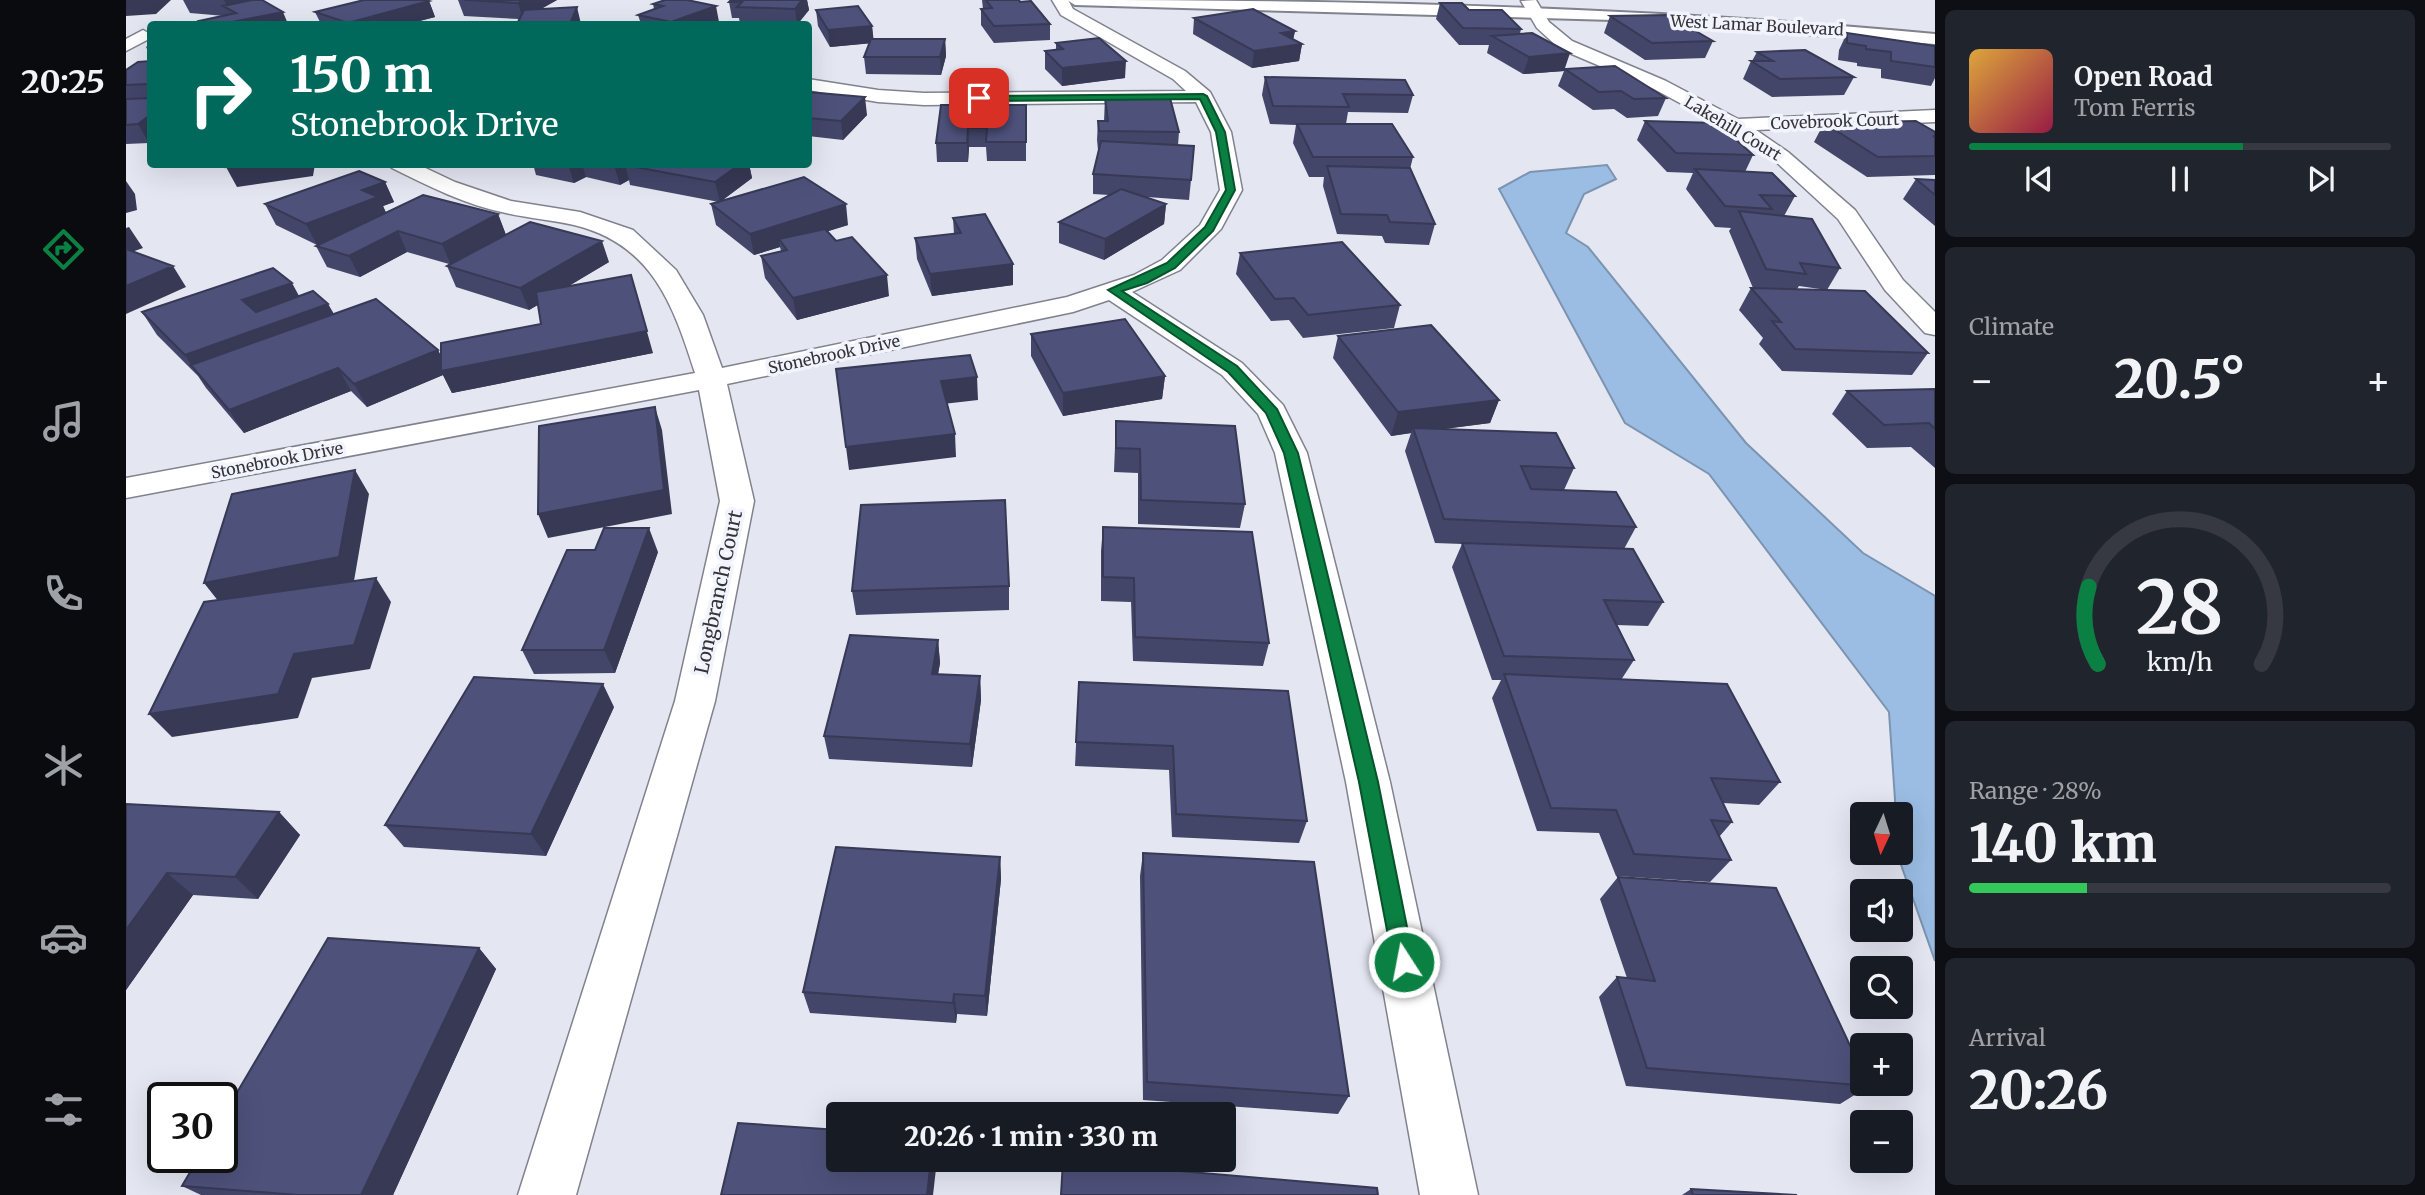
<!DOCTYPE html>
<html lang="en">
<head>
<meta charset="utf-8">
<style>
	:root { --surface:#171b24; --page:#20242c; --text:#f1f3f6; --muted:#9ea1a6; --line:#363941; --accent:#0b8043 }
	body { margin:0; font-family:Merriweather,serif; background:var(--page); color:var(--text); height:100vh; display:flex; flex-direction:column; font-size:26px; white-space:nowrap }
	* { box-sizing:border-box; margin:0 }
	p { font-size:23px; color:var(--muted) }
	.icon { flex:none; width:38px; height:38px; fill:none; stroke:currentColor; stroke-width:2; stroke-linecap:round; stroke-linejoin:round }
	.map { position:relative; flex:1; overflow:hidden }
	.panel { display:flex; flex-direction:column; gap:10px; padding:10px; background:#0d0f14; width:490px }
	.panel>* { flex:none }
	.guide { position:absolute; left:21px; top:21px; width:665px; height:147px; border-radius:7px; box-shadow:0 7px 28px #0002; background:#00695c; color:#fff; overflow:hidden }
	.needle { width:46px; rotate:184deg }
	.buttons { position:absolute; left:1724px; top:802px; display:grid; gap:14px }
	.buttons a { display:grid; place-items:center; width:63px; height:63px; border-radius:7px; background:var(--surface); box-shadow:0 7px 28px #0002; font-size:35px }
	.speed { position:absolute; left:21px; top:1082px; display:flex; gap:14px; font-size:35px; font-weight:700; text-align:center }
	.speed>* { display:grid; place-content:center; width:91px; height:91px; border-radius:50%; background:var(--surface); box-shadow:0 7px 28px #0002; line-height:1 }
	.speed .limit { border:4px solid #111; border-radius:10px; background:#fff; color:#111 }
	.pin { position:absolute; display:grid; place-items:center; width:60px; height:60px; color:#fff; margin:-30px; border-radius:14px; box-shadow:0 4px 10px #0006 }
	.me { position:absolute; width:77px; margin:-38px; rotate:349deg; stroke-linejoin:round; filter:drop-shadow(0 0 5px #0008) }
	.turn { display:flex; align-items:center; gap:24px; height:147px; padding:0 28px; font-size:32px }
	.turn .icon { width:91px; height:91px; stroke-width:2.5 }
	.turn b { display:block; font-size:49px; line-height:60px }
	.big { font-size:52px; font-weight:800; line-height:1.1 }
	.panel .card { flex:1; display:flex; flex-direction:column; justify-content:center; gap:10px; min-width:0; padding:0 24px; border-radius:10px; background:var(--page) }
	.panel .dial { align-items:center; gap:0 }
	.dial svg { height:182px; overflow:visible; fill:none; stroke:var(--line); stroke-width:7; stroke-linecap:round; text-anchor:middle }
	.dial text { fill:var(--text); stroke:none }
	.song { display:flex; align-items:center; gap:21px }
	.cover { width:84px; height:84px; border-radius:10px; background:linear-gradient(135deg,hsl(40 70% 55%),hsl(340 70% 35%)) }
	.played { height:7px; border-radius:4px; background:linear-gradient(90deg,var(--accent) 65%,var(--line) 65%) }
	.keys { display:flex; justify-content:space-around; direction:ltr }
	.heat { display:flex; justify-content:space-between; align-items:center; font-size:38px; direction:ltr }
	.charge { height:10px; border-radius:5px; background:linear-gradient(90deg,#34c759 28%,var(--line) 0) }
	.trip { position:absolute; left:700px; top:1102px; width:410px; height:70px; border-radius:7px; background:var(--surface); box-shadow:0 7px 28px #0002; font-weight:800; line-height:70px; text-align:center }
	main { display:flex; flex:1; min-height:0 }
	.tabs { display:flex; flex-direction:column; width:126px; justify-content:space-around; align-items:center; background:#090b0e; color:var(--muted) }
	.tabs .icon { width:49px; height:49px }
	.tabs .on { color:var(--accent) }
	.tabs b { font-size:32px; color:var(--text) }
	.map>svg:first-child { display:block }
	.water { fill:#9bbde4; stroke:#7c94b0; stroke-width:2 }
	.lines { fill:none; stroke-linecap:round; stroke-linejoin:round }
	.street-casing { stroke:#80828d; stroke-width:3 }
	.secondary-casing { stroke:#80828d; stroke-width:4 }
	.street { fill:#fff; fill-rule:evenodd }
	.secondary { fill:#fff; fill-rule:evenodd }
	.wall { fill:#434669 }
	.shaded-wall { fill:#373955 }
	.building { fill:#4e517a; stroke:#373955; stroke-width:2 }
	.route { fill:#0b8043; stroke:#07532c; stroke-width:2 }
	.labels { text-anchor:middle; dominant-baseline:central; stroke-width:7; stroke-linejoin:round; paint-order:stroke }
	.far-street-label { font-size:16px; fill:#333338; stroke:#f2f4fd }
	.street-label { font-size:19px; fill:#333338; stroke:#f2f4fd }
</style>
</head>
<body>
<main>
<nav class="tabs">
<b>20:25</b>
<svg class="icon on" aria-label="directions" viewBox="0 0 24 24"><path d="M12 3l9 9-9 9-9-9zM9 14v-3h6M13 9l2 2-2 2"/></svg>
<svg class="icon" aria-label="music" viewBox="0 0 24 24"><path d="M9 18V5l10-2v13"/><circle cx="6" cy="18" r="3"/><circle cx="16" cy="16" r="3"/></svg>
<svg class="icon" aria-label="phone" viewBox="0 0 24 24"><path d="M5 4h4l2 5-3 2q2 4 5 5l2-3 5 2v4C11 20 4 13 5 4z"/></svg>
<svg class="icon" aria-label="climate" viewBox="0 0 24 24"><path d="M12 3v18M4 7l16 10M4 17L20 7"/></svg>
<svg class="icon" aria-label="car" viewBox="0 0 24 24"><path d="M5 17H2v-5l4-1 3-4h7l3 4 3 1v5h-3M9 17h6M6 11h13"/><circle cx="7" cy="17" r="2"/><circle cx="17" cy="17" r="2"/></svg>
<svg class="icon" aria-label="filters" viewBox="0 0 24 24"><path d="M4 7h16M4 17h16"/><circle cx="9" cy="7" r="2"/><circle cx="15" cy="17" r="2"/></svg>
</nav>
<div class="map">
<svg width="1809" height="1195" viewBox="0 0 1809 1195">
	<rect width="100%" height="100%" fill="#e4e6f2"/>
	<path class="water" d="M1481,165L1490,179L1458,194L1440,233L1462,247L1620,443L1737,553L1809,596V961L1773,859L1774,814H1770L1763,712L1583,474L1499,423L1373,189L1404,172Z"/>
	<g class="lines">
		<defs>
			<path id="street" d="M926,0H942L947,9L1059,71L1084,92L1105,132L1116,190L1095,229L1054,270L1006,292L1116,363L1157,405L1181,453L1264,782L1352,1195H1294L1220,782L1149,453L1132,414L1096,375L983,300L947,312L601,384L628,501L589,701L450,1195H392L549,701L594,501L573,390L0,498V478L569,373C547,304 526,244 448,225C426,220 402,218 380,213C340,205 302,186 266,168L263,164H291L329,182L385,201L454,212L507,230L550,270L577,315L596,368L941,297L1008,275L1036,260L1074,225L1094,190L1085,132L1070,102L798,105L752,102L682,90V79L752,90L798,93L1060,91L1047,79L935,15Z
				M1410,0L1423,22L1446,41L1540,81L1612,119L1809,110V122L1630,130L1662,152L1729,210L1777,280L1809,312V335L1799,333L1759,290L1712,219L1648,160L1602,129L1528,89L1434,49L1411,28L1395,1Z
				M17,30L24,34L23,39L0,51V39Z"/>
			<path id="secondary" d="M941,0C1231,0 1520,7 1809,34V44L1487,20L949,5Z"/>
		</defs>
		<use href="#street" class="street-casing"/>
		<use href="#secondary" class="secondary-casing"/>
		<use href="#street" class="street"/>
		<use href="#secondary" class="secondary"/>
	</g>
	<path class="wall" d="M57,0H136L162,24H74L73,21L99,16L64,13Z
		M332,0H431L415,9L455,23V24H391L393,19L338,16Z
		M539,0L593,22L587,24H515L512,15L528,9L527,4Z
		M605,0H681L683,10L672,24H614L613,18H606L603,2Z
		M856,0H893L924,24V40L868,43L855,25V9H857Z
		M303,1L309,17L282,24H195L189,12Z
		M1314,3L1343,10L1395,29L1394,34L1439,69L1540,98L1532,116L1501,118L1488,109L1467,110L1432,86L1438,71L1397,74L1361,53L1363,45H1333L1310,19Z
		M690,10L746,26L747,39H819L820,56L815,75L740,74L738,57L744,43L704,47L692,26Z
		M1484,16L1587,41L1579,58L1519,60L1478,33Z
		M1068,18L1169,31L1167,39L1176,44L1173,61L1126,68L1067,34Z
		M1721,33L1809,46V78L1805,86L1755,78V69L1731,66V63L1712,60L1713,50Z
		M930,43L999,78L936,86L919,69V51L930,50Z
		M24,44V55L20,47Z
		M1631,52L1728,77L1718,95L1646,97L1617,79L1625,61H1626Z
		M24,61V142L23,143L0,144V70Z
		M1139,77L1287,95L1282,113L1222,112L1220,124L1287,157L1284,169L1309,224L1303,245L1259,243L1256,236L1211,234L1197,186L1198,177H1183L1167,143L1170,125L1144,124L1136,95Z
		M682,92L741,115L717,140L682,136Z
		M979,98L1053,132L1052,145L1065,180L1063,200L1021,197L1040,204L1038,224L978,260L933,243V222L983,195L967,194V174L973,150H972L971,140L972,121H978Z
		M815,105H900V161H861L860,147H843L842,162H811L810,143Z
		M1519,121L1627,155L1619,172L1669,196L1658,216L1714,268L1701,290L1673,286L1671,289L1802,353L1786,375L1656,371L1633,344L1637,338L1613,310L1625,288H1627L1603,231L1605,228L1589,227L1560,189L1567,173L1541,172L1511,140Z
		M1698,123L1809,132V175L1741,177L1688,142Z
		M407,164H623L626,178L594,202L722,225L702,231L763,296L671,320L639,278L635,256L655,251L654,247L628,255L590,225L585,204L593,202L504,185L503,180L494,185L460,177L448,183L410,175Z
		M1790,179L1809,180V226L1777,199Z
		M259,182L268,202L257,206L260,213L372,214L380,235L483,262L442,286L527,353L326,393L317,375L241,407L225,391L118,433L80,388L72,376L31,335L16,312L174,296L202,304L208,314L312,350L315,356L415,324L412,305L403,310L330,287L321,266L323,264L281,252L234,277L201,267L190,246L199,242L191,245L150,225L139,204Z
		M827,218L887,285L806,296L791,259L789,238L828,234Z
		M1114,253L1274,305L1268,328L1177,338L1163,320L1145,321L1110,274Z
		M905,334L1039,376L1036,399L937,416L905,356Z
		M1212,336L1373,400L1364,423L1316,429L1448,468L1438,490L1510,527L1498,549L1537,602L1522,626L1490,625L1508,660L1495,680L1654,782L1633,805L1597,803L1606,822L1593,837L1605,860L1584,882L1490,876L1473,833L1411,831L1366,698L1375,680H1366L1326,567L1336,544L1309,543L1279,451L1285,433L1265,436L1207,358Z
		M1809,389V468L1785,447L1741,448L1706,414L1721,391Z
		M990,421L1119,504L1114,528L1012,524V473L988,472Z
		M977,527L1143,643L1137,666L1007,661L1005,602L975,601V551Z
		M532,552L489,673L408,674L396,650Z
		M883,586V610L730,615L726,591Z
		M812,640L814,663L812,674L854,676L855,700L846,767L703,759L698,736Z
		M953,682L1181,821L1173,843L1046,837L1043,770L949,766Z
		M488,707L420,856L278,847L259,825Z
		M0,804L153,812L174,835L132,899L67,895L0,990Z
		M1017,853L1223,1096L1212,1114L1017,1100L1014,876Z
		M874,857L875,879L861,1016L831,1014L830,1023L684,1013L677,992Z
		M1492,877L1743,1086L1714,1104L1500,1086L1473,997L1491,977L1501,978L1474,899Z
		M353,948L370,969L267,1195H75L56,1186Z
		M1565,1189L1671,1195H1556Z"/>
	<path class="shaded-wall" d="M0,0H45L30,14L0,16Z
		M98,0H129L102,8Z
		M398,0H431L397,19L392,3Z
		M676,0H681L683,10L671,24L669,9Z
		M303,1L309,17L282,24H222V23Z
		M590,6L593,22L587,24H546L545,22Z
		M451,7L455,24H444Z
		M157,12L162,24H96Z
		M746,26L748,43L704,47L702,30Z
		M1169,31L1166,45L1176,44L1173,61L1126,68L1128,51L1155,33Z
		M819,39L820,56L815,75L814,57Z
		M1444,53L1438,71L1397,74L1403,57Z
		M1000,61L999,78L936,86V68Z
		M739,97L741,115L717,140L715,121Z
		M24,115V142L23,143L12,124Z
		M842,128L843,147L842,162L841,143Z
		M117,164H189L187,176L111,187L100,167Z
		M442,164H456L460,177L448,183Z
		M489,164H530L499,165L503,180L494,185L488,165Z
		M614,164H623L626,178L594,202L589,182Z
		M0,181L9,194L11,210L0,213Z
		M259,182L268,202L257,206L262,217L191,245L180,224L236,190Z
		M720,204L722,225L658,245L653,239L654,247L628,255L624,234Z
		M1040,204L1038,224L978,260L979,239Z
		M372,214L380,235L325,265L316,244Z
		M3,227L17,248L0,254V228Z
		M272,231L281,252L234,277L223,256Z
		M476,241L483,262L403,310L394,288Z
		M887,264V285L806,296L804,274Z
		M47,266L60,287L0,314V286Z
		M505,275L527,353L326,393L317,375L241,407L228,384L312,350L321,369L521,331Z
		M761,275L763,296L671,320L667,298Z
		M166,283L178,305L130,323L116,300Z
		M202,304L214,326L68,369L59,355Z
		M212,368L225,391L118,433L103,410Z
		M1039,376L1036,399L937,416V393Z
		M851,377L852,400L817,404L815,381Z
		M1373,400L1364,423L1288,433L1287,428L1285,433L1265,436L1272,412Z
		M529,407L536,430L546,514L422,538L412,514Z
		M829,434L830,457L723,470L720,447Z
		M229,470L243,494L228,581L97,607L78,583Z
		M523,528L532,552L489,673L478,650Z
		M250,578L265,602L244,669L186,678L172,718L46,737L23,714L168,654Z
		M812,640L814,663L808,697L806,674Z
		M854,676L855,700L846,767L844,744Z
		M477,684L488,707L420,856L405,834Z
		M153,812L174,835L132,899L109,877Z
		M874,857L875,879L861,1016L859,996Z
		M41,873L67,895L0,990V930Z
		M353,948L370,969L267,1195H235Z
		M828,994L831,1014L830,1023L827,1003Z
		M805,1160H811L807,1195H801Z"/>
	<path class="building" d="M126,0H136L157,12L96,24H78L73,21L110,13L97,6Z
		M238,0H299L303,1L222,23L189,12Z
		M338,0H398L392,3Z
		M539,0H561L590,6L545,22L512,15L537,6L527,4Z
		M605,0H676L669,9L611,7L616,2H603Z
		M860,0H893L894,2L905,1L924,24L868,26L855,9L866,8Z
		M1314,3H1336L1343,10H1376L1395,29L1337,28Z
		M732,6L746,26L702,30L690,10Z
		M451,7L444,24H391L398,10Z
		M1127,9L1169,31L1155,33L1176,44L1128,51L1068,18Z
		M1542,15L1587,41L1526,43L1484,16Z
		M1406,33L1444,53L1403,57L1366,36Z
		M1721,33L1809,46V67L1765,61V52L1740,49V46L1721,43Z
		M973,38L1000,61L936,68L919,51L937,49L930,43Z
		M745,39H819L814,57H738Z
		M1679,50L1728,77L1654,79L1625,61H1647L1631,52Z
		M24,61V84L0,85V70L12,62Z
		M1489,66L1540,98L1508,99L1495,91L1473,92L1439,69Z
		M1139,77L1279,80L1287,95L1217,94L1223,107L1147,106Z
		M682,92L739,97L715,121L682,118Z
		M24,98V115L12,124L0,125V99Z
		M979,98H1044L1053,132L973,131L972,121H982Z
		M815,105H900V142H860L861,128H842L841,143H810Z
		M1519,121L1592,123L1627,155L1550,153Z
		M1790,121L1809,132V136H1807L1809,137V156L1752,157L1698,123Z
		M1171,124H1266L1287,157H1187Z
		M975,141L1068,146L1065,180L967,174Z
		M101,164H117L100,167Z
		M500,164H614L589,182L499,165Z
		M1201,166L1284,168L1309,224L1264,222L1261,215L1215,214Z
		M1569,169L1646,173L1669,196L1634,195L1646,209L1599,206Z
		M233,171L259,182L236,190L252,197L180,224L139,204Z
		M678,177L720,204L624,234L585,204Z
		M1790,179L1809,180V195Z
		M995,189L1040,204L979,239L933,222Z
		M297,195L372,214L316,244L272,231L223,256L190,246Z
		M1613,211L1686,219L1714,268L1674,263L1680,274L1640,269Z
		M859,214L887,264L804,274L789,238L835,233L827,218Z
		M404,222L476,241L394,288L321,266Z
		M699,229L710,241L726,237L761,275L667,298L635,256L661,250L653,239Z
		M1216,242L1274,305L1182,315L1168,298L1149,299L1114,253Z
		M0,249L47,266L0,286Z
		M147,268L166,283L116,300L130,312L187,291L202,304L59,355L16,312Z
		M505,275L521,331L315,371V343L415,324L410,292Z
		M1625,288L1739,291L1802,353L1669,349L1646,321L1655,322Z
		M250,299L312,350L228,384L212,368L103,410L65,365Z
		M999,319L1039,376L937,393L905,334Z
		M1305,325L1373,400L1272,412L1212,336Z
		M844,355L851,377L815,381L829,434L720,447L710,369Z
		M1809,389V429L1803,423L1758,425L1721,391Z
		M529,407L538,490L412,514L413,426Z
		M990,421L1109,426L1119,504L1015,500L1014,449L990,448Z
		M1287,428L1430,433L1448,468L1395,466L1405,489L1490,492L1510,527L1318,519Z
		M229,470L213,557L78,583L106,494Z
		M879,500L883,586L726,591L735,505Z
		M977,527L1126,532L1143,643L1009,637L1008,578L977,577Z
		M478,528H523L478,650H396L441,550H469Z
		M1336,543L1507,549L1537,602L1478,600L1508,660L1378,656Z
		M250,578L228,645L168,654L152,694L23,714L78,602Z
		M724,635L812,640L806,674L854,676L844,744L698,736Z
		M1378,674L1601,684L1654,782L1585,778L1606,822L1585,820L1605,860L1508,854L1490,810L1425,808Z
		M348,677L477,684L405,834L259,825Z
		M953,682L1162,691L1181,821L1050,814L1047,746L950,742Z
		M0,804L153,812L109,877L41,873L0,930Z
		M710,847L874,857L859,996L828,994L827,1003L677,992Z
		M1017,853L1188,862L1223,1096L1021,1082Z
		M1492,877L1650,888L1736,1071V1083H1742L1743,1086L1521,1068L1491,977L1529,981Z
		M202,938L353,948L235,1195H172L56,1186L73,1157H96V1118Z
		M612,1123L712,1130V1160H805L801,1195H595Z
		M937,1161L1251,1188L1252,1195H935Z
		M1565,1189L1671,1195H1567Z"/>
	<path class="route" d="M1077,94L1081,96L1099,132L1109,190L1087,231L1049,268L1021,283L996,291L1111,366L1151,409L1172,453L1252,782L1288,962L1285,970L1278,973L1270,970L1267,962L1233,782L1158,453L1140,413L1102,372L982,290L1041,263L1079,227L1100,190L1090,132L1074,99L853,101L849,98L853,96Z"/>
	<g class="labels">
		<g class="far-street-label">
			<text transform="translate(1631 25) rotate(3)">West Lamar Boulevard</text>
			<text transform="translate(1709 121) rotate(-2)">Covebrook Court</text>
			<text transform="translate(1607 128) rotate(31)">Lakehill Court</text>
			<text transform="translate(708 354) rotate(-12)">Stonebrook Drive</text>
			<text transform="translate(151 460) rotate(-11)">Stonebrook Drive</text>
		</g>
		<g class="street-label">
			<text transform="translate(592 592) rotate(-78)">Longbranch Court</text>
		</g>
	</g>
</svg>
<div class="buttons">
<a><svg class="needle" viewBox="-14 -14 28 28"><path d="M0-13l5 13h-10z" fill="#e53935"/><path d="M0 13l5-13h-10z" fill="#9ea1a6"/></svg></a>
<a><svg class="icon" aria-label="sound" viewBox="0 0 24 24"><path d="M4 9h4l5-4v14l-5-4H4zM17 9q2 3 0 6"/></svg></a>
<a><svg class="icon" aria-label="search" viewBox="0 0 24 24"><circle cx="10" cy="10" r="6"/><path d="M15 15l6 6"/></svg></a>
<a>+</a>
<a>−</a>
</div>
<div class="speed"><div class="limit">30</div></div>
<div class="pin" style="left:853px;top:98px;background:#d93025"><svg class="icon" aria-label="arrive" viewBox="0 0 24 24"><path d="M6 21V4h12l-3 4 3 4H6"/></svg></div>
<svg class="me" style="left:1278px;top:962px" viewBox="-20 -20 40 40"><circle r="17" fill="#0b8043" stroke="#fff" stroke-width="3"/><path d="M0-11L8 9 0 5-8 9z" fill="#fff"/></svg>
<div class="trip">20:26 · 1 min · 330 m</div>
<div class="guide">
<div class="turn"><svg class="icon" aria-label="right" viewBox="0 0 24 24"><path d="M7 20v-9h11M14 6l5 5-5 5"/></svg><div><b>150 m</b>Stonebrook Drive</div></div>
</div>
</div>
<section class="panel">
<div class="card">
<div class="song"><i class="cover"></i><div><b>Open Road</b><p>Tom Ferris</p></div></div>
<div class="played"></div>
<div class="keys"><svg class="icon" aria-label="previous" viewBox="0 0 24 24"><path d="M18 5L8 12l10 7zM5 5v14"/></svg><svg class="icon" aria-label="pause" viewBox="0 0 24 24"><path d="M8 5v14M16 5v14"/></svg><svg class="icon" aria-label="next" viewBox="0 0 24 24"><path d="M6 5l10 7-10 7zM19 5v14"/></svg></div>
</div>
<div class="card"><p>Climate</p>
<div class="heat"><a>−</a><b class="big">20.5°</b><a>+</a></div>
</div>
<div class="card dial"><svg viewBox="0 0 100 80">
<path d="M14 69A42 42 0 1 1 86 69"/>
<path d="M14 69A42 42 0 0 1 10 35" stroke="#0b8043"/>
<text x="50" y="56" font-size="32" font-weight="700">28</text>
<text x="50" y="72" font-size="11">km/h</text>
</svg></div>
<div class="card"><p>Range · 28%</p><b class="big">140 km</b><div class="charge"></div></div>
<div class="card"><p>Arrival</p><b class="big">20:26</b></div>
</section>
</main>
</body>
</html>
